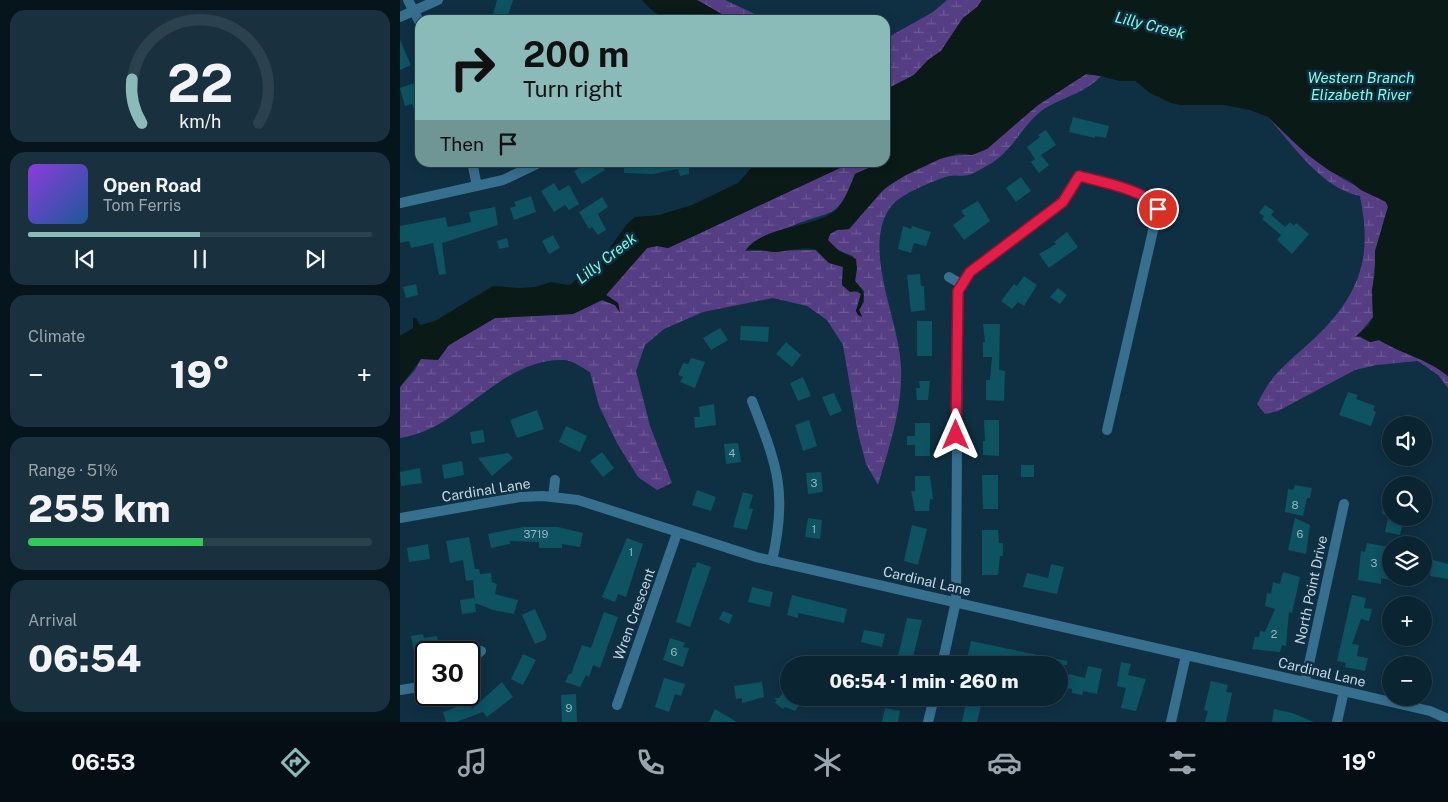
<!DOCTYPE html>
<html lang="en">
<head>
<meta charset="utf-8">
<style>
	:root { --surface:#0b2432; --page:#19303e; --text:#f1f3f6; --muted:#9aa4ac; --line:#2b414d; --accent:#8bbbb9 }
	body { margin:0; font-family:"Public Sans",sans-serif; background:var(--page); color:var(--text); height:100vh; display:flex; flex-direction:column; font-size:19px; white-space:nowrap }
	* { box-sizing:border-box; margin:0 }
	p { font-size:16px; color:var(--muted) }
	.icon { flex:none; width:28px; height:28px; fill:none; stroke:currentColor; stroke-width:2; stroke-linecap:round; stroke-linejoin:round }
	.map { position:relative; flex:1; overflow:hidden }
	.drawer { display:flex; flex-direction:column; gap:10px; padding:10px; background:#06141c; width:400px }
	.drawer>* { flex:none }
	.hud { position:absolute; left:15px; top:15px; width:475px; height:152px; border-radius:15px; box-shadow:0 2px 12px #0003,0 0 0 1px var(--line); background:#8bbbb9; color:#111; overflow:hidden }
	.buttons { position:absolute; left:982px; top:416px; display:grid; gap:10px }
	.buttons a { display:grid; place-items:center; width:50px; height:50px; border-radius:50%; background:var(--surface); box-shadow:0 2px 12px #0003,0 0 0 1px var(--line); font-size:25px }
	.speed { position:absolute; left:15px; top:641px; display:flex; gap:10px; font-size:25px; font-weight:700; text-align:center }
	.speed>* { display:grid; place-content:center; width:65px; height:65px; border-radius:50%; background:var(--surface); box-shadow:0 2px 12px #0003,0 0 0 1px var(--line); line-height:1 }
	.speed .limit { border:2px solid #111; border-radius:8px; background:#fff; color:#111 }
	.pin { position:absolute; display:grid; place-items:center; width:42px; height:42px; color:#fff; margin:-21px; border:2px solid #fff; border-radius:50%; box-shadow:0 1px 5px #0007 }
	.me { position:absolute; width:55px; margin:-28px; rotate:0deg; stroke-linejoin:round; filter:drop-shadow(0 0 4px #0008) }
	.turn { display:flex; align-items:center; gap:18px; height:105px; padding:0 25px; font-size:22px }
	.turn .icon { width:65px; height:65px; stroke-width:2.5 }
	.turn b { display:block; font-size:35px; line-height:42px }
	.then { display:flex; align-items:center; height:48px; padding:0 25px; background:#0003; gap:10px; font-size:19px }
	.big { font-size:38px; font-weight:800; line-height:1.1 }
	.drawer .card { flex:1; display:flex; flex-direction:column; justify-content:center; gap:8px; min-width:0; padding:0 18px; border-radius:15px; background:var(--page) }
	.drawer .dial { align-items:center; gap:0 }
	.dial svg { height:130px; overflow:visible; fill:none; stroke:var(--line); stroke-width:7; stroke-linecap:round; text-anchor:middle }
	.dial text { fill:var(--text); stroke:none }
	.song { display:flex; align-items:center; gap:15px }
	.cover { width:60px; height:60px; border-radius:8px; background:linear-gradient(135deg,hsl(270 70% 55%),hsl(210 70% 35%)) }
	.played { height:5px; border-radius:2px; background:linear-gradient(90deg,var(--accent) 50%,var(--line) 50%) }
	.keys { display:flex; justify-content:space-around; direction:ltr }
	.heat { display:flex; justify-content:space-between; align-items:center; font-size:28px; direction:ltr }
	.charge { height:8px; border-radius:4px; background:linear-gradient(90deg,#34c759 51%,var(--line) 0) }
	.trip { position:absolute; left:380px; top:656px; width:288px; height:50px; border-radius:25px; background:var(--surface); box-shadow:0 2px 12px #0003,0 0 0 1px var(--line); font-weight:800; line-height:50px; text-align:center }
	.tabs { display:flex; height:80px; justify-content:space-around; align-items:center; background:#040e14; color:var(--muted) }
	.tabs .icon { width:35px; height:35px }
	.tabs .selected { color:var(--accent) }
	.tabs b { font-size:22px; color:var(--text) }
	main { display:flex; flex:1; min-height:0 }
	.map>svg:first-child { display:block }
	.wetland { fill:url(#wetland-marsh) }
	.water { fill:#0a1a16 }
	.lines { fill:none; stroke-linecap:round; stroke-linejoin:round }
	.stream { stroke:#0a1a16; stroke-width:3 }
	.building { fill:#0d5362 }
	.minor { stroke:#376f8f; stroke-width:10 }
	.route-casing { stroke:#92132f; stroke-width:12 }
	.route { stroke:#e11d48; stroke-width:9 }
	.labels { text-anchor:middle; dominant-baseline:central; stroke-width:5; stroke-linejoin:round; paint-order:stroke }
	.number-label { font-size:11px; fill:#96b5c2 }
	.street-label { font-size:14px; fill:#c4d6e2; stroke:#0f3043 }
	.water-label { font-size:15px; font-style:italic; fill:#84fbe0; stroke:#0f3043 }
</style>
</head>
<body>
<main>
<section class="drawer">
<div class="card dial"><svg viewBox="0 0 100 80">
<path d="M14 69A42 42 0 1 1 86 69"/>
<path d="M14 69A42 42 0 0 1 8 42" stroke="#8bbbb9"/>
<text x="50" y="56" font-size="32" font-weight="700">22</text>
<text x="50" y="72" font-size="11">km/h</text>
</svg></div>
<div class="card">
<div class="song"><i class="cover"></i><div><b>Open Road</b><p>Tom Ferris</p></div></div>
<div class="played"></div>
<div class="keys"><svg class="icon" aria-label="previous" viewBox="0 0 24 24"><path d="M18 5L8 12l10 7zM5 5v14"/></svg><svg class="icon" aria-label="pause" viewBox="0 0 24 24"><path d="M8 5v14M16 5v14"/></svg><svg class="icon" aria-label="next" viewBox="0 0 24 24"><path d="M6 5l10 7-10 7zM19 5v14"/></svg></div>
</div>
<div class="card"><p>Climate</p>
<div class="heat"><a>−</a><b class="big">19°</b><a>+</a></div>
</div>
<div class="card"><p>Range · 51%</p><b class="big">255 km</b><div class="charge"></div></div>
<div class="card"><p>Arrival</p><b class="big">06:54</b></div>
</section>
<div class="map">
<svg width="1048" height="722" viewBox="0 0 1048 722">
	<defs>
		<pattern id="wetland-marsh" width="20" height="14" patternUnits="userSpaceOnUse" patternTransform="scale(1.25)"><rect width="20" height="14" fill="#563e84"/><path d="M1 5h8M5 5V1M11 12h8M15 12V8" fill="none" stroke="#6d5995"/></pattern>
	</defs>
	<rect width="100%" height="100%" fill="#0f3043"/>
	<path class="wetland" d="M297,0H325L368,20H332Z
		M547,0H582L578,7L563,18L541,51L528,60L514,75L485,90V39L533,12Z
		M686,74L701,76C688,91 667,96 649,106C630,116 620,137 605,152C597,161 585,167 574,173C563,178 558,174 549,176C535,180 504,193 494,203C458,241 500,321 501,367C503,407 489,448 478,485L466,464L458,433L443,345L427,320L407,306L373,298L303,312L264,329L245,345L236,371L250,426L272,483L257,490L238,477L217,443L199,406L190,372C183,368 173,361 165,360C100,357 63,429 0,438V387L15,370L21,359H38L49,345L95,318L173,314L202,300L215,305L220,311L218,303L206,295L247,248L257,246L268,248L442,167C453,167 461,162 472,163L474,166L455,174C437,220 435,209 394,225C378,232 362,242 346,251L416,250L429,263L443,266L442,285L461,294L456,311L462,316L459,310L464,302V291L455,281L457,268L453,256C442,252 435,250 428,240L430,234L437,230L449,229C461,215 472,199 486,188C508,170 544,152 572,155L638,105Z
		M868,117C887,136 906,155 929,170C947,183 967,190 986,202L988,207C976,243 971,279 973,317L957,336L970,342L979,340C1002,354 1028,359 1048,376V388L1038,375L1018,361L977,365L955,370L878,411L865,414L857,404C863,393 869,381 878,372C893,356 911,343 926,327C964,285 971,250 960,196C921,188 893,145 868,117Z"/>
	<path class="water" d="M242,0H297L332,20H290L282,16L279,20C265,20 250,11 242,0Z
		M582,0H1048V376C1028,359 1002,354 979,340L970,342L960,336L955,337L968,326L973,317L972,289L975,275V251L988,207L986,202L961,190L950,181L930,171L908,155L868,117L850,110L824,105H781L771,103L750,93L735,81H719L701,76L686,74L638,105L587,149L572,155L559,153L540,159L506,175L485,188L449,229L437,230L430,234L428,240L439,251L456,259L457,268L455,281C465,292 466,297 459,310L462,317L458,315L456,311L461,294L458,291L450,292L442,285L443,267L429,263L416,250C406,246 387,251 377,252C366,252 355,247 345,251C364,224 416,229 437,209C446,199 450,186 455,174L473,166L472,163H465L485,162V90L514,75L528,60L541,51L563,18L577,7Z
		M387,163H464L451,167H442L268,248L257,246L247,248L206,295L218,303L220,313L215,305L202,300L173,314L95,318L49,345L38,360L21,359L0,387V336L13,328V318H16L20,325L35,321L93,286L119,288L135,287L151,282L167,285L179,283L201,260L227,224L235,217L259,215L292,205L338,183L353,166H380Z"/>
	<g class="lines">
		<path class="stream" d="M172,285L198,263"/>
	</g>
	<path class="building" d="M97,0H113L107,19L93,15Z
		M0,40L11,65L0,70Z
		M20,81V122H19L12,104L5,106L0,88Z
		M673,117L709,126L706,138L695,136V138L669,132Z
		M646,130L656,145L641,155L649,165L639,173L631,162L635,159L627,147L640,137L638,135Z
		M188,162H200L205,170L182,184L174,171Z
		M224,162H289V174L280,176L278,169L253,174L224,173Z
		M621,177L631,191L616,202L606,188Z
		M154,183L159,191L169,185L179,204L169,210L165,205L154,212L141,191Z
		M131,196L136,212L114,220L110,208L116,206L114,202Z
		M202,197L208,207L198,214L206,230L198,235L192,227L189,229L179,212Z
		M578,201L590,221L564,240L553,225L565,216L561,211Z
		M865,205L874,211L871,215L885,227L890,222L894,226L896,223L909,234L892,254L877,240L881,235L862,219L864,216L859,213Z
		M95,207L98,225L42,243L46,274L39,275L33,243L11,248L9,241L0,243V226L45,217L48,227L71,222L69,212Z
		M503,226L511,229L512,226L531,232L526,246L514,243L511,253L498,249Z
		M667,232L678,247L649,268L639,254L656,244L654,242Z
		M153,235L160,248L149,254L142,241Z
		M107,238L109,247L99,249L97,241Z
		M520,274L521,286H524L525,310L511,312L507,275Z
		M624,276L637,285L624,306L618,302L612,309L601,301L614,284L617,286Z
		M16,284L18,295L6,298L3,287Z
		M658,288L667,295L660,304L650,297Z
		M517,321H532V356H517Z
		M583,324H600L599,370L605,371L604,401L586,400V380H590L592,357H583V342H585Z
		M341,326L369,327L368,342L340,340Z
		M320,328L328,340L311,350L303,338Z
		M386,342L401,355L392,367L376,354Z
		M291,358L305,362L295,388L280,382L283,377L278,375L283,363L288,364Z
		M403,377L411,396L398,401L390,383Z
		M519,381H530L528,400H517L516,388H520Z
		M948,392L958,395L956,399L975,406L973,410L976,412L971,426L939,415Z
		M434,393L442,411L430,416L422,397Z
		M314,404L316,425L295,428L294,417H300L299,407Z
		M137,410L144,429L117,438L110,420Z
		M409,420L417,446L403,451L395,425Z
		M584,420H599V456L583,455V441H585Z
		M515,423H530V456H515V445H507V436H515Z
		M166,426L187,436L180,452L159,442Z
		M83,430L85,442L72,444L70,432Z
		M338,443L341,462L326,464L324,444Z
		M202,452L214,468L203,477L190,461Z
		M108,453L113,458L92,476L78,458Z
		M62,461L64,475L44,479L42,465Z
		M621,465H634V477H621Z
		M20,468L22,483L1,486L0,472Z
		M421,472L423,492L408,494L406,473Z
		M582,475H598V509H583Z
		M515,476H530L533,499H530L529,511H515L511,491H515Z
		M895,485L912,488L910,498H907L903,516L885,512L888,489L893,490Z
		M988,489H991V516L982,514Z
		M297,490L316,497L311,511L292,505Z
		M343,492L353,495L349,508L353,509L347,530L333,527Z
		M408,518L422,520L420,539L405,537Z
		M895,518L910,525L906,554L888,550Z
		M988,518H1004L1000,535L985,532Z
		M512,525L527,529L518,565L504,561Z
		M123,527H158L183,533L180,547L162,544V548H139V542L110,541V544L91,548L88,534Z
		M582,530H598L599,543H603V556H600L598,575H582Z
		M69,537L75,569H79L80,574L91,573L92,582L97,584L95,594L118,600L114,614L93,610L75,603L76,612L62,614L60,600L74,598L75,602L73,580L66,581L63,560L50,563L46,541Z
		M227,538L243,544L226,597L218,594L215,602L202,597Z
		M967,543L989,547L986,562L991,564V571L989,580L981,578V584L958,580L961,551L965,552Z
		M28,544L30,559L9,562L7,548Z
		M1033,560L1048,564V579L1030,576Z
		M297,562L311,567L290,627L276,622L293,567L295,568Z
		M651,564L664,567L657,594L623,587L627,573L648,578Z
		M883,572L900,577L892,613L889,612L886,646L882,645L880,652L852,649L855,637H859L860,631L865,632L875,609L865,606L867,593L871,594L873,582L880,584Z
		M352,587L373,592L370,607L348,602Z
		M392,595L447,609L444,623L398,613V618L387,615Z
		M952,595L966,598L964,608L972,609L969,621L961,619L952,644L959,645L957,656L968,658L965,671L945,667L946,663L937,661Z
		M135,609L147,636L145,640L135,644L122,615Z
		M323,611L333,615L329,624L319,619Z
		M204,612L218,617L200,668L193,665L189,677L186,675L180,687L165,682L169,674H171L182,645L191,648Z
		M507,618L522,620L511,665H496Z
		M464,630L485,634L482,647L461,642Z
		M23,634L24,638L37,636L40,651L26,652L15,657L11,636Z
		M270,638L285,643L283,647L289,648L283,667L263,660Z
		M571,641L667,661V665H610L568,655Z
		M123,654L136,660L123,685L111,679Z
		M721,662L731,664L728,675L746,679L736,711L721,708L726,688L717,686Z
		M688,666L702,669L697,694L683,691L682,695L672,693V689L665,688L669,674L685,678Z
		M264,678L285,684L281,696L275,694L269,712L255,707Z
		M811,681L828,685L826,692L832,693L826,722H805L808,711L804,710Z
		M102,682L113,697L87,717L83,712L56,722H46L43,712L70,702L72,709Z
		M362,682L364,697L342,703V698L336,699L334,686Z
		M389,683V698H404L395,711L385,707L383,709L375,703L377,700L373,698H379Z
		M176,694L177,722H162L161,695Z
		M566,702L581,706L577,722H562Z
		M485,708L500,711L498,722H482Z
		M315,709L337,722H309Z
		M874,709L892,713L914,722H872Z"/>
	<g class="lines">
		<path class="minor" d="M8,0L20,23
			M0,17L38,0
			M72,162L77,186
			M0,203L103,180L141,162
			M549,277L561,284
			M352,401C377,465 388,492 372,561
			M153,497L155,480
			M0,518L120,497L143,496L178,500L356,557L944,691L1030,711L1048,719
			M69,661L81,651
			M542,665L556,601L558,291L570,272L663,201L679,176C698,181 751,191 758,209L707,430
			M905,682L944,504
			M0,690L26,686
			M217,705L277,533
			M528,722L534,698
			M771,722L786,655
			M937,722L944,691"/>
	</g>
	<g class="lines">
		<defs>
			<path id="route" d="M556,435L558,291L570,272L663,202L679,176C698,181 750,191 758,209"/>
		</defs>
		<use href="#route" class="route-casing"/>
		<use href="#route" class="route"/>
	</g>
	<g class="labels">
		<g class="number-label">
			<text x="332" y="453">4</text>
			<text x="414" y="483">3</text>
			<text x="895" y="505">8</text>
			<text x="414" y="529">1</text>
			<text x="136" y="534">3719</text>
			<text x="900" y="534">6</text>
			<text x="231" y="552">1</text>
			<text x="974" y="563">3</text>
			<text x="874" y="634">2</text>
			<text x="274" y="652">6</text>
			<text x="169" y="708">9</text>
		</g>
		<g class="street-label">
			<text transform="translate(86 490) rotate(-9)">Cardinal Lane</text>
			<text transform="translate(527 581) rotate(13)">Cardinal Lane</text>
			<text transform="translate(911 590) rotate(-78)">North Point Drive</text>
			<text transform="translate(234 614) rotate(-70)">Wren Crescent</text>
			<text transform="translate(922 672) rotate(13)">Cardinal Lane</text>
		</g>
		<g class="water-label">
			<text transform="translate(750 25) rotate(14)">Lilly Creek</text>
			<text x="961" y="77">Western Branch<tspan x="961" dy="17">Elizabeth River</tspan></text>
			<text transform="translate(206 258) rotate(-38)">Lilly Creek</text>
		</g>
	</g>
</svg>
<div class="buttons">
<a><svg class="icon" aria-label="sound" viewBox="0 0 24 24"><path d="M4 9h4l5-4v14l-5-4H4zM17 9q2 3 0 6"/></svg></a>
<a><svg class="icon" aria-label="search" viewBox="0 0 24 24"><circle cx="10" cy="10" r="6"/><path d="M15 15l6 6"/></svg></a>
<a><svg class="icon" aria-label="layers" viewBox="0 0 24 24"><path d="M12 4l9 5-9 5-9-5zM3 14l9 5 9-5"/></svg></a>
<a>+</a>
<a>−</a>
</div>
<div class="speed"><div class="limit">30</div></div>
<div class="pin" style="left:758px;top:209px;background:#d93025"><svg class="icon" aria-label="arrive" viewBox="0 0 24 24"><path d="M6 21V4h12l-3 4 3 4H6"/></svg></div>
<svg class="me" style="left:556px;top:435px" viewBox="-20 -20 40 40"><path d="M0-17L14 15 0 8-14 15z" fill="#e11d48" stroke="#fff" stroke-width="4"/></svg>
<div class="trip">06:54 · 1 min · 260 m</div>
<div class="hud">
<div class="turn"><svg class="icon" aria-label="right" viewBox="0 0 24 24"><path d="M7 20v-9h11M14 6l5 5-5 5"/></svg><div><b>200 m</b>Turn right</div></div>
<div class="then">Then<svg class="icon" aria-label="arrive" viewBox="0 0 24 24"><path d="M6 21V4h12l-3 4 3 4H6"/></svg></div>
</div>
</div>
</main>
<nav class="tabs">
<b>06:53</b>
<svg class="icon selected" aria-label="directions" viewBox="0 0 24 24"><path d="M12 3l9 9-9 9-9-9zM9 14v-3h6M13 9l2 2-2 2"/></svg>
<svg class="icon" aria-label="music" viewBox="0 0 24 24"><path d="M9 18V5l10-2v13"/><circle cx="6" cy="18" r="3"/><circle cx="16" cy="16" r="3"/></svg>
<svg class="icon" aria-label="phone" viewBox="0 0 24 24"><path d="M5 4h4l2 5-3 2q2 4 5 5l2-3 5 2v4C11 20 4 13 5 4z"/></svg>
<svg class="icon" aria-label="climate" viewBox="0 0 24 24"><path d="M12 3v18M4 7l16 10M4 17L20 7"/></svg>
<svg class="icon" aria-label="car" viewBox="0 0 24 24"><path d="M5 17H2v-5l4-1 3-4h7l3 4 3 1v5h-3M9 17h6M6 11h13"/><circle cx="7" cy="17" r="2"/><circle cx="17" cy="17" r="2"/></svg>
<svg class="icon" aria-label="filters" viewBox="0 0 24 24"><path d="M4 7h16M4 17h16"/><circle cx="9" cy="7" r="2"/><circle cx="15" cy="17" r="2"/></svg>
<b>19°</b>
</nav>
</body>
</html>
